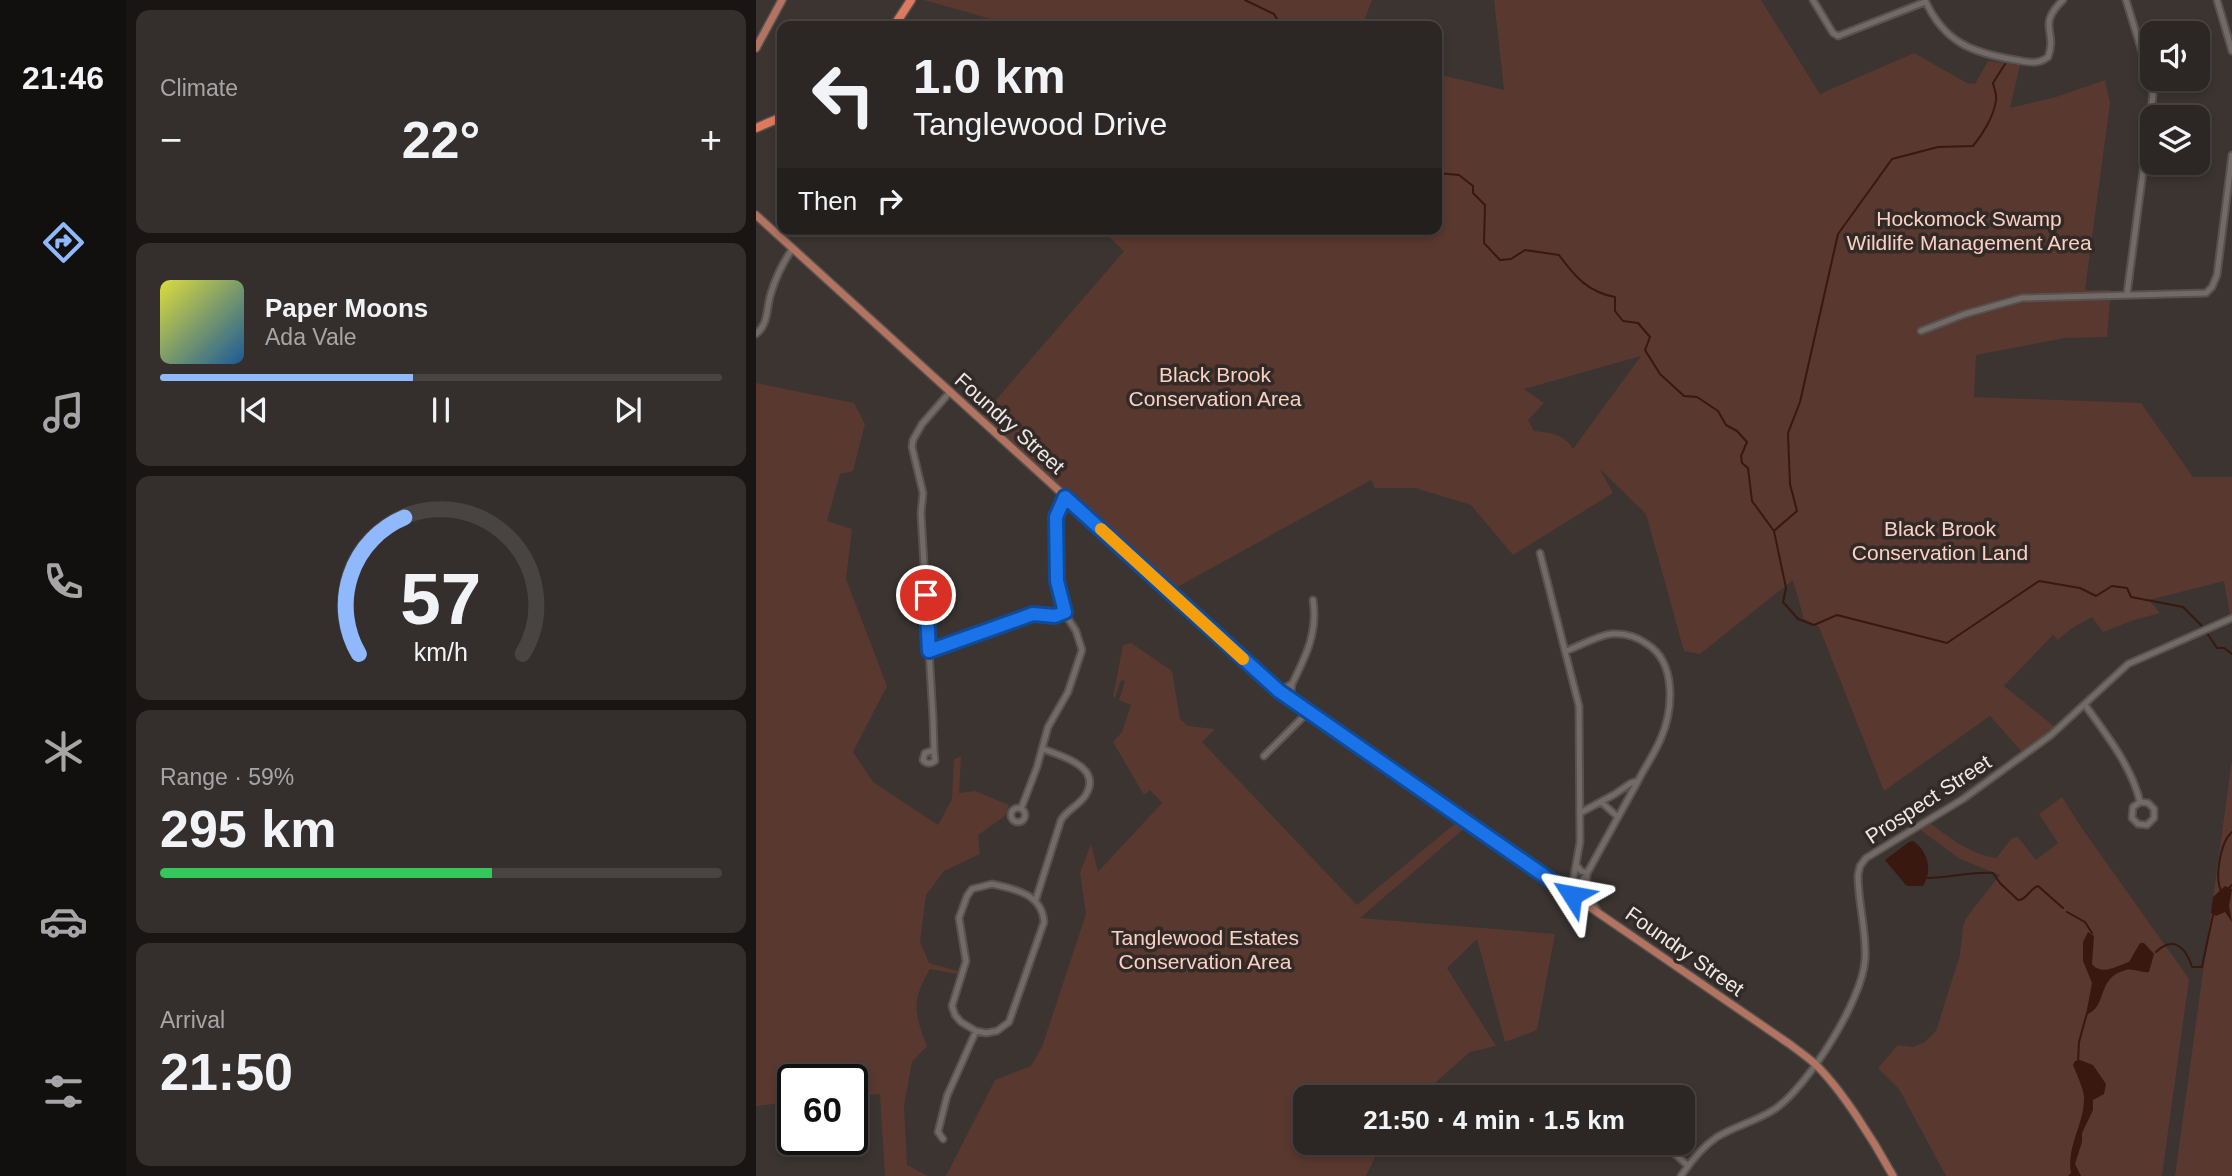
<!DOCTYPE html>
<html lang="en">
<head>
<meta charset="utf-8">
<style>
	:root { --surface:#2c2725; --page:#342f2d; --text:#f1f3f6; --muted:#a6a5a7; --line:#484442; --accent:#8fb8fd }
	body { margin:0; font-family:Helvetica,sans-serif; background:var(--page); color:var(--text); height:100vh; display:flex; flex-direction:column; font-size:26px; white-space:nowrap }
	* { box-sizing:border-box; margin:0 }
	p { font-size:23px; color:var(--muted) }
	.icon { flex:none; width:38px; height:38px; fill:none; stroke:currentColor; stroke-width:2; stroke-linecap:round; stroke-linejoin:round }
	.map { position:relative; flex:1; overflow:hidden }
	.details { display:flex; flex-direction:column; gap:10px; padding:10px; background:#181514; width:630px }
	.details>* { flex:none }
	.banner { position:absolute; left:21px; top:21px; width:665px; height:214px; border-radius:14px; box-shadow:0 4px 10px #0003,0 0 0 2px var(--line); background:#2c2725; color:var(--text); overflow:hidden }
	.buttons { position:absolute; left:1384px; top:21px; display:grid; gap:14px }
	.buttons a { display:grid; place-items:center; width:70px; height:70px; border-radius:14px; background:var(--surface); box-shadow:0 4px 10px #0003,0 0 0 2px var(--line); font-size:35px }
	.speed { position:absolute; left:21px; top:1064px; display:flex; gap:14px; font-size:35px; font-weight:700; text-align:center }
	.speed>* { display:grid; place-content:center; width:91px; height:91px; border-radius:50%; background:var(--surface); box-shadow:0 4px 10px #0003,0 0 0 2px var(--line); line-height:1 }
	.speed .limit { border:4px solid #111; border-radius:10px; background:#fff; color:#111 }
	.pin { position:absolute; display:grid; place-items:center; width:60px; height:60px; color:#fff; margin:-30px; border:4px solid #fff; border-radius:50%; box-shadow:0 2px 7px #0007 }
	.me { position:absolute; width:77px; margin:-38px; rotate:304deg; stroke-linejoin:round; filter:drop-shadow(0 0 5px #0008) }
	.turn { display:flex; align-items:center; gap:24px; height:147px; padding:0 21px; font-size:32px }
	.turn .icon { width:91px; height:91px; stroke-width:2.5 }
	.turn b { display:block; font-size:49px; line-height:60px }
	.then { display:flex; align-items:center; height:66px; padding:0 21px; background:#0003; gap:14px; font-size:26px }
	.big { font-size:52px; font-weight:600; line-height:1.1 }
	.details .tile { flex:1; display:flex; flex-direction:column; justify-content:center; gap:10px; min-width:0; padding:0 24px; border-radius:14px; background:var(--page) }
	.details .dial { align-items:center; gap:0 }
	.dial svg { height:182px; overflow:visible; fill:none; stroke:var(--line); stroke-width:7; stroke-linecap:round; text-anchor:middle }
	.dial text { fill:var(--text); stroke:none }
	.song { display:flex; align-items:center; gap:21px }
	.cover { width:84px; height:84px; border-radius:10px; background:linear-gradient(135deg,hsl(60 70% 55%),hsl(210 70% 35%)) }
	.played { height:7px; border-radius:4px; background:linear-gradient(90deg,var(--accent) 45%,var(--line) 45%) }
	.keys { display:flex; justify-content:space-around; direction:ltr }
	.heat { display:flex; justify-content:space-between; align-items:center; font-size:38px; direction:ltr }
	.charge { height:10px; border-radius:5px; background:linear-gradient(90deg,#34c759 59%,var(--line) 0) }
	.trip { position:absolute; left:537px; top:1085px; width:402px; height:70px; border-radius:14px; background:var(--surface); box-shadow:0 4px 10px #0003,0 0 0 2px var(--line); font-weight:600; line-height:70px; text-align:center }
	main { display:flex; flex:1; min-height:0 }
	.tab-bar { display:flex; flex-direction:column; width:126px; justify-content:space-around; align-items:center; background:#12100f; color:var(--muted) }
	.tab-bar .icon { width:49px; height:49px }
	.tab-bar .active { color:var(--accent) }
	.tab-bar b { font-size:32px; color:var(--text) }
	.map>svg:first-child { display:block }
	.green { fill:#59382f; fill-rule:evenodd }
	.water { fill:#39180f }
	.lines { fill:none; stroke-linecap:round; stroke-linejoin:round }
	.stream { stroke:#39180f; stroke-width:2 }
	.minor-casing { stroke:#57514f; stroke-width:9 }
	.major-casing { stroke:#57514f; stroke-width:10 }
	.highway-casing { stroke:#57514f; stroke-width:11 }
	.minor { stroke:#726a67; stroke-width:5 }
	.major { stroke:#b27461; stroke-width:7 }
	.highway { stroke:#dd7a5d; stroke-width:8 }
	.route-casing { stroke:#114b97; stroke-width:18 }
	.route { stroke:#1a73e8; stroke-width:12 }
	.slow { stroke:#f59e0b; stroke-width:12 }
	.labels { text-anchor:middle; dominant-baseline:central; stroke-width:7; stroke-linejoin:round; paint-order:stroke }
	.park-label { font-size:21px; fill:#fad0c3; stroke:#312a27 }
	.street-label { font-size:21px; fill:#eee9e8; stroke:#312a27 }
</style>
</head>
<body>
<main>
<nav class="tab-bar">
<b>21:46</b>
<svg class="icon active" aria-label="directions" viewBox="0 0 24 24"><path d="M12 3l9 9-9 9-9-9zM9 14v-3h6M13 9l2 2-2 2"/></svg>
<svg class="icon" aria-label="music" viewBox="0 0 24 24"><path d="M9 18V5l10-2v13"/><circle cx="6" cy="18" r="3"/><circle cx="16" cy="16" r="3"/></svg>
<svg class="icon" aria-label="phone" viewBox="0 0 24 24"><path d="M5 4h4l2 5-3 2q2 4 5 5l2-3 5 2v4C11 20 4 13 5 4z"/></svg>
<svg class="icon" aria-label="climate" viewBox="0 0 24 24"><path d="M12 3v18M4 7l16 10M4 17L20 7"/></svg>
<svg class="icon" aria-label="car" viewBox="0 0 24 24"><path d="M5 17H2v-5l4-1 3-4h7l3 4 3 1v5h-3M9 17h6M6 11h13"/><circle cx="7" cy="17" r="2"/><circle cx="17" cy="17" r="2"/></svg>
<svg class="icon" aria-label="filters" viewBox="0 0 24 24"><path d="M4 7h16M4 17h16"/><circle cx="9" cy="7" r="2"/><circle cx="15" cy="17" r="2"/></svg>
</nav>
<section class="details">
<div class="tile"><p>Climate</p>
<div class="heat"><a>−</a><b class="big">22°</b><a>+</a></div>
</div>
<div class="tile">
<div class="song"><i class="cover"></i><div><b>Paper Moons</b><p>Ada Vale</p></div></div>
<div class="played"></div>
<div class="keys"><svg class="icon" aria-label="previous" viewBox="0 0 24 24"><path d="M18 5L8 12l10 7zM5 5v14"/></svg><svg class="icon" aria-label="pause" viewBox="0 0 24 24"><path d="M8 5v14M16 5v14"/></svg><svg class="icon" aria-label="next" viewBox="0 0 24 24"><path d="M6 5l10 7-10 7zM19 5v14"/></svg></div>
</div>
<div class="tile dial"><svg viewBox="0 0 100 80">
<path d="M14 69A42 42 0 1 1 86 69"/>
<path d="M14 69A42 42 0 0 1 34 9" stroke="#8fb8fd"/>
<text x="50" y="56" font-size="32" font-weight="700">57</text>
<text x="50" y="72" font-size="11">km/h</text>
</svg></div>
<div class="tile"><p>Range · 59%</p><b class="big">295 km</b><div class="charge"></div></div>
<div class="tile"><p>Arrival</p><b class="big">21:50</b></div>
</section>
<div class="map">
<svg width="1476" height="1176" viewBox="0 0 1476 1176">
	<rect width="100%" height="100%" fill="#3b3431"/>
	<path class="green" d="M168,0H616L606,26H241L242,21Z
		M738,0H1005L1064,94L1158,53L1211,83L1219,84L1232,61L1264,65L1254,108L1300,97L1349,80L1354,103L1329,290H1355L1351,337L1309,338L1220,355L1218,397L1385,403L1437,477H1476V614L1474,615L1468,581L1393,600L1404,613L1375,621L1347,632L1336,617L1316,628L1302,640L1297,635L1248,686L1300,728L1266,752L1234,716L1128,791L1063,627L1048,619L1037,580L944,654L928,651L890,514L844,469L857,493L757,555L715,505L659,488H619L615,480L416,590L226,416L368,251L345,229H681V74L748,90ZM885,356L817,449C808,434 795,433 778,431L772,420L788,403L768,389Z
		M0,383L98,403L109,424L97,471L84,474L71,521L96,529L90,579L131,686L97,752L117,782L182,825L196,799L198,759L205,756L203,793L219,791L253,805L249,816L222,835L224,854L188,871L170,895L164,942L173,963L202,971L201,974L174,969C155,1001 158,1012 171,1046L156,1062L148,1106L151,1165L172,1176H129L124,1094L96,1097V1080H37V1102L0,1106Z
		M375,643L416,671L424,719L432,726L459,729L446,742L601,905L702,821L710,827L604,918L799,934L781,1030L749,1042L721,939L691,968L740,1046L714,1052L663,1097H550V1143H626L610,1176H190L239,1080L275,1066L286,1047L330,914L324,873L335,844L342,872L406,803L394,790L388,795L357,742L366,732L375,705L363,700L369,681L365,680L359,698L357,697L367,645Z
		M1476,760V1176H1419Z
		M1306,797L1325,827L1433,979L1406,1176H1190L1143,1089L1122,1068L1142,1045L1157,1047L1169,1042L1180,1031L1204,955L1207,926L1210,918L1244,875L1204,859L1163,829L1174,823C1194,838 1214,854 1240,858L1256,838L1262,837L1280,860L1302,843L1283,814Z"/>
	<path class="water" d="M1157,841C1172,851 1177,871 1167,886H1152L1149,884L1129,860L1153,842Z
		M1469,886L1476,889L1473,906L1476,922L1469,912L1460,916L1455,913L1457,897Z
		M1332,932L1338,936L1336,964C1346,976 1361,966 1373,962L1384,943H1388L1398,954L1393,972C1385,973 1377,968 1370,970C1339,978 1353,1006 1330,1015L1336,983L1327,961V942Z
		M1324,1060L1337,1065L1350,1084L1348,1094L1337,1100V1110L1326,1133V1142L1319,1164L1325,1176H1312L1315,1173C1310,1146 1329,1123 1328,1097C1328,1090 1320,1072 1317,1065L1319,1061Z"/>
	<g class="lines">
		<path class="stream" d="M489,0L518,14L525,26
			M681,173L703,175L717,186V193L729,205L728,243L744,260L755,259L769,250L803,255C819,277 832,292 859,297V311L867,321L882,323L894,337L889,350L904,374L928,396L941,397L962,411L970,425L981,431L991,442L985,456L986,463L992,468L996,501L1018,531L1030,588L1027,602L1042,619L1058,625L1081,615L1191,643L1283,581L1324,588L1340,596L1356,586L1371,588L1375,597L1427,607L1447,627
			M1019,530L1041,511L1034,484L1032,433L1044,402L1082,234L1136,159L1182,147L1217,146C1227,134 1238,116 1240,100C1241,95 1238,88 1237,83L1249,64
			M1451,633L1461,648H1468L1476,654
			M1171,878C1194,878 1214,871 1237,873L1244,883L1262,900C1270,901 1274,888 1282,886L1307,908
			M1473,888L1476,885
			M1466,893C1458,880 1464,842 1476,832
			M1311,912L1329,922L1336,933
			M1400,952C1418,935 1430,948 1436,967H1446L1457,915
			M1322,1062L1323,1042L1331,1013"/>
		<defs>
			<path id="minor" d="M1057,0L1077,33L1082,36L1169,2
				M1169,0C1188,43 1217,53 1260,60C1272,62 1282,65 1292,57C1302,31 1280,26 1307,0
				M1370,0L1394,78L1397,95L1371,294
				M1461,0L1476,51
				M1165,331L1209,314L1266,298L1450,293L1456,287L1461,275L1476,155
				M0,334C13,324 10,308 15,293C20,277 27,262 37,248
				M784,553L823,706L824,842L817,881L816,895
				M173,651L277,614L299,616L308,612
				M810,651C824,646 840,636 855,634C868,633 881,637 891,644C921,663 917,710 905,738C899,753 889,767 882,781L875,783L859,794L824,813
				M536,684C550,656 562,632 557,600
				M523,691L536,684L534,699
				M1329,705C1350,734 1376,767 1384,802L1377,807L1376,818L1382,824L1391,825L1398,818V809L1392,803L1384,802
				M178,750L179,761C175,764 170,764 167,760L169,753L178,750L177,718L165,513L167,493L156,447L157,440L166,424L194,392
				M508,756L552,712
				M845,802L862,817
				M255 815a7 7 0 1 1 14 0a7 7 0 1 1-14 0Z
				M265,809L281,767L292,727L312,692L326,650L320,631L308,612L301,581L300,517L309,497
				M821,866L825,871L831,873L830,891L842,912
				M236,884C259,889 286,894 288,922L253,1022L241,1031L230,1033L220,1031L205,1022L199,1015L196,1006L210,961L203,918L211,896L216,889Z
				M816,895L829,877L882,781
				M280,899L305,820C312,809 322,806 329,796C348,767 305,756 287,749
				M187,1139L182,1132L191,1096L220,1031
				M907,1143L932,1166
				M925,1176C935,1161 946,1147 961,1137C979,1126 1001,1121 1019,1109C1052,1086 1106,1001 1109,960C1111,932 1102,904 1102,875L1104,866L1110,858L1207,799L1295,735L1372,664L1476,618"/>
			<path id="major" d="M0,48L26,0
				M0,215L523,691L736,840L1032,1043C1040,1049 1050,1056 1058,1063C1085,1088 1119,1143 1137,1176"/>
			<path id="highway" d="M138,26L155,0
				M0,128L26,117"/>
		</defs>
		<use href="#minor" class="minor-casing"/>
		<use href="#major" class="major-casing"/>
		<use href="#highway" class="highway-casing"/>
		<use href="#minor" class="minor"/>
		<use href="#major" class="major"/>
		<use href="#highway" class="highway"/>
	</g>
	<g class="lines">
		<defs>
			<path id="route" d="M170,595L173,651L277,614L299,616L309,612L301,581L300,517L309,497L523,691L816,895"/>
		</defs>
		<use href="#route" class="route-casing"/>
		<use href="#route" class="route"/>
		<path class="slow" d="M345,529L487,659"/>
	</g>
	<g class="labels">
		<g class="park-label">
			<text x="1213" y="218">Hockomock Swamp<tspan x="1213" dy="24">Wildlife Management Area</tspan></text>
			<text x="459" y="374">Black Brook<tspan x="459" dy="24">Conservation Area</tspan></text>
			<text x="1184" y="528">Black Brook<tspan x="1184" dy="24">Conservation Land</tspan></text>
			<text x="449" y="937">Tanglewood Estates<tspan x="449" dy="24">Conservation Area</tspan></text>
		</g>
		<g class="street-label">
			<text transform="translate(254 423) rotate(42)">Foundry Street</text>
			<text transform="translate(1172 799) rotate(-33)">Prospect Street</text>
			<text transform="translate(929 951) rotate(35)">Foundry Street</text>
		</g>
	</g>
</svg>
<div class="buttons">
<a><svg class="icon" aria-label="sound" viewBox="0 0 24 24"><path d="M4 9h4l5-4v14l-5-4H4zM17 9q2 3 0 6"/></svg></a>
<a><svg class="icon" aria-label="layers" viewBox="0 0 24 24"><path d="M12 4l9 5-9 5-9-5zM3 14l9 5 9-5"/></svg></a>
</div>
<div class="speed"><div class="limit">60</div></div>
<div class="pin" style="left:170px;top:595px;background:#d93025"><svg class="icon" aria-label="arrive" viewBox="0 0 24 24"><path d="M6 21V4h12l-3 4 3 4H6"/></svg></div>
<svg class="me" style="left:816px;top:895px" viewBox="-20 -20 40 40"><path d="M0-17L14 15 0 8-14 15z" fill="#1a73e8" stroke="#fff" stroke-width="4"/></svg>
<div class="trip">21:50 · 4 min · 1.5 km</div>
<div class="banner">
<div class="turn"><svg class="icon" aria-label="left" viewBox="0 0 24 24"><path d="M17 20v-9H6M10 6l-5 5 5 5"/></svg><div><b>1.0 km</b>Tanglewood Drive</div></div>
<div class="then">Then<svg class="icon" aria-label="right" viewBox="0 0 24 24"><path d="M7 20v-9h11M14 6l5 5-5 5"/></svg></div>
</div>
</div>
</main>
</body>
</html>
